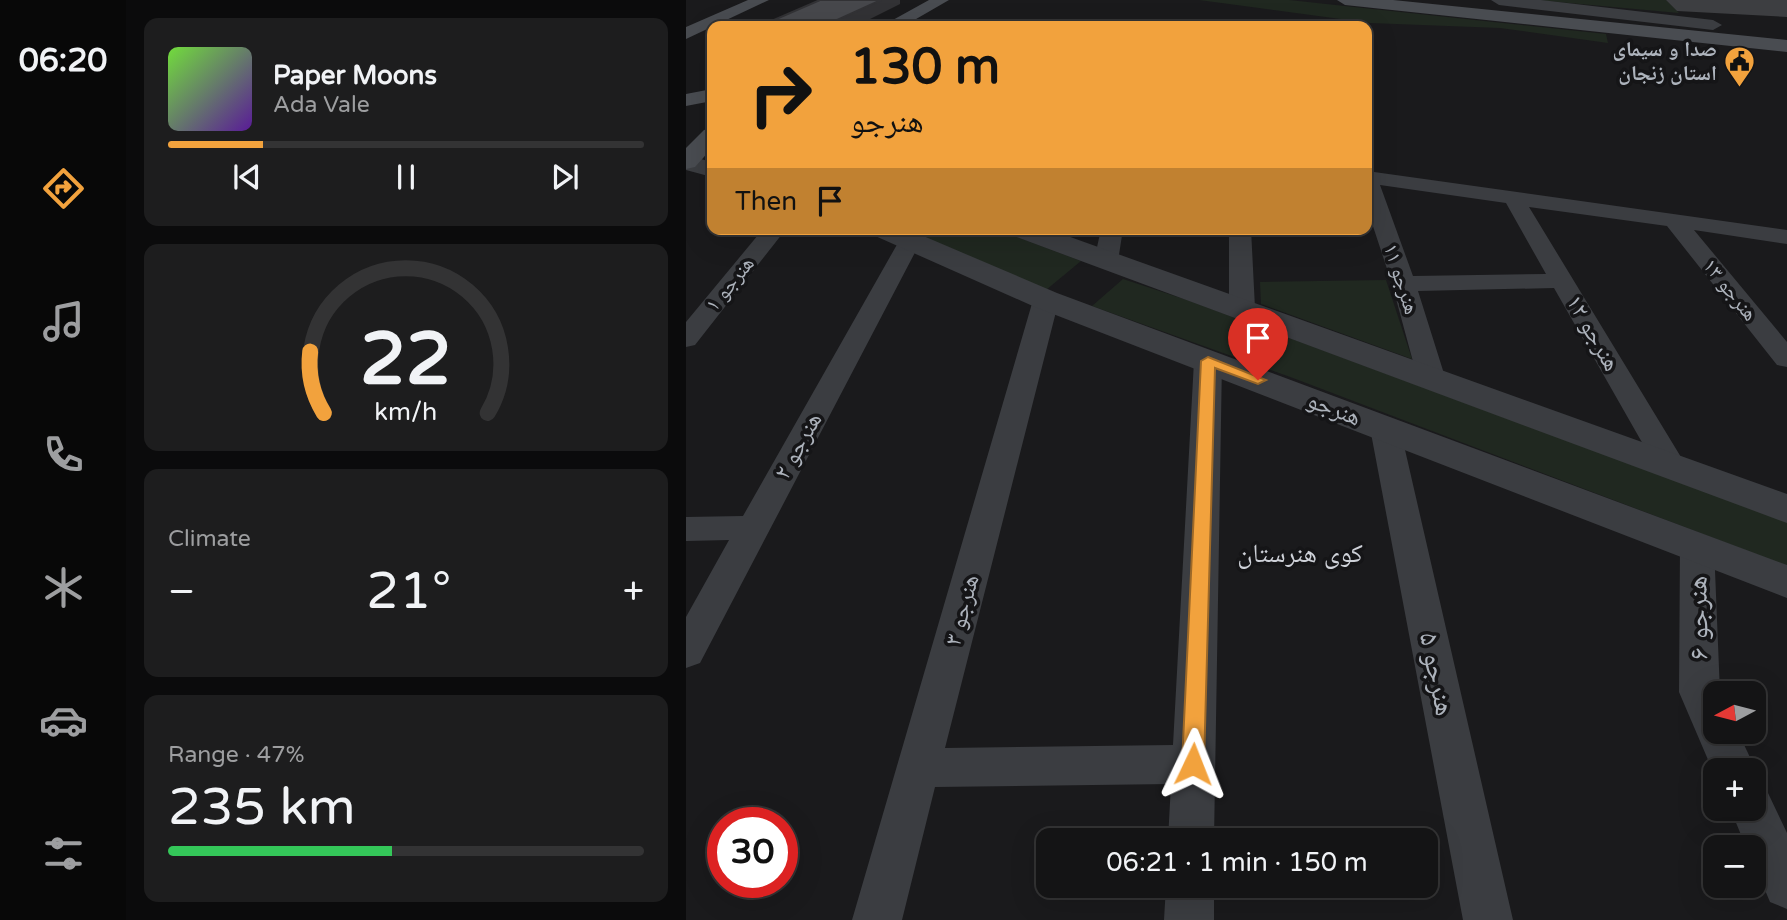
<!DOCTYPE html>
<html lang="en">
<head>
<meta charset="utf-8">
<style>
	:root { --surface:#141415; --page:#1d1d1e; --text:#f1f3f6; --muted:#9d9ea0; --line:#333334; --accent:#f2a23d }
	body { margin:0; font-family:"Varela Round","Noto Naskh Arabic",sans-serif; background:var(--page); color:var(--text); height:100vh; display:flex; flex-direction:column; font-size:26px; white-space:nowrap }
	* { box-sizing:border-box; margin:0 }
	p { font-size:23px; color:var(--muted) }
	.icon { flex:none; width:38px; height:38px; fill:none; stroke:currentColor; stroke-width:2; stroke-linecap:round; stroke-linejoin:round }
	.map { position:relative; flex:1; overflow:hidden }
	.details { display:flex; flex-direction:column; gap:18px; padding:18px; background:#0b0b0c; width:560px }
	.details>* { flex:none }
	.top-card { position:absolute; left:21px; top:21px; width:665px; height:214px; border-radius:14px; box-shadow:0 7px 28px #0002,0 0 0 2px var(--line); background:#f2a23d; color:#111; overflow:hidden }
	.needle { width:46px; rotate:263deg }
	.tools { position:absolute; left:1017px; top:681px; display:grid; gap:14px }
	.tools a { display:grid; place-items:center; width:63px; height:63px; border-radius:14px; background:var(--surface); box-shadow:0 7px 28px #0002,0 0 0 2px var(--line); font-size:35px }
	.speed { position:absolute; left:21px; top:807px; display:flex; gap:14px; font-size:35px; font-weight:700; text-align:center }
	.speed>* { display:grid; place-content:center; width:91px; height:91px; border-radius:50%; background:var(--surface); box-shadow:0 7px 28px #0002,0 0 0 2px var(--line); line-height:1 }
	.speed .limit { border:10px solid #d22; background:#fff; color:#111 }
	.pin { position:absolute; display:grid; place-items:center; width:60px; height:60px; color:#fff; margin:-72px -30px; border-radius:50% 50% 50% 0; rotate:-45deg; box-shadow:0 0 7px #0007 }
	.pin .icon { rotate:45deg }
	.me { position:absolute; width:77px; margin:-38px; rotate:2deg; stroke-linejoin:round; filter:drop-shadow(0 0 5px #0008) }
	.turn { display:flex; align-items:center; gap:24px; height:147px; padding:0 28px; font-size:32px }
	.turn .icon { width:91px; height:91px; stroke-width:2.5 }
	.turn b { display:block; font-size:49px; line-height:60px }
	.then { display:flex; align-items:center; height:66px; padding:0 28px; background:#0003; gap:14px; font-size:26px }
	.big { font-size:52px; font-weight:600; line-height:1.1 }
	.details .widget { flex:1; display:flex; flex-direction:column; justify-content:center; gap:10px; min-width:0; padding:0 24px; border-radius:14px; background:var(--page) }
	.details .dial { align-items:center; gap:0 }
	.dial svg { height:182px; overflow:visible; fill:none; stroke:var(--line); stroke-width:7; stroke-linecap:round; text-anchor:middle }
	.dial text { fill:var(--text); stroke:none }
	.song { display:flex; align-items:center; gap:21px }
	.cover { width:84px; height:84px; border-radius:10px; background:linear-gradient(135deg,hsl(100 70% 55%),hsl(270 70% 35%)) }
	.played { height:7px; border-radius:4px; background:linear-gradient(90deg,var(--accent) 20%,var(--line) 20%) }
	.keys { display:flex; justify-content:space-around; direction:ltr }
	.heat { display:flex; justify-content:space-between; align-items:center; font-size:38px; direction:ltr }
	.charge { height:10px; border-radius:5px; background:linear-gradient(90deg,#34c759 47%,var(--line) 0) }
	.trip { position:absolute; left:350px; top:828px; width:402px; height:70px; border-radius:14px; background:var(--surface); box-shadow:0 7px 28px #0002,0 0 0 2px var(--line); font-weight:600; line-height:70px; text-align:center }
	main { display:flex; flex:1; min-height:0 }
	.dock { display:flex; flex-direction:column; width:126px; justify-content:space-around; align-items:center; background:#080808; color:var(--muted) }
	.dock .icon { width:49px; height:49px }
	.dock .current { color:var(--accent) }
	.dock b { font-size:32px; color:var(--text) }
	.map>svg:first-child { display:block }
	.green { fill:#202820 }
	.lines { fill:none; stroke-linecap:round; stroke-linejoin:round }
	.minor { fill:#3b3d41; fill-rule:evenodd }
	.tertiary { fill:#3b3d41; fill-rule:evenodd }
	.secondary { fill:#494c51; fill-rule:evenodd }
	.wall { fill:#3d3e41 }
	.shaded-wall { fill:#323235 }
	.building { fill:#47484c; stroke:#323235; stroke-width:2 }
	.route { fill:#f2a23d; stroke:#9d6928; stroke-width:2 }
	.labels { text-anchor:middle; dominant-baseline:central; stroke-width:7; stroke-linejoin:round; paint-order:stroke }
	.far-poi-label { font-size:21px; font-weight:bold; fill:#adb3bc; stroke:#151517; text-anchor:end }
	.far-street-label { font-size:21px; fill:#adb3bc; stroke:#151517 }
	.street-label { font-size:24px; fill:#adb3bc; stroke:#151517 }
	.neighbourhood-label { font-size:26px; fill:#ced1d8; stroke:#151517 }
	.near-street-label { font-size:28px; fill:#adb3bc; stroke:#151517 }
</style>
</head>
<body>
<main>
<nav class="dock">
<b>06:20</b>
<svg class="icon current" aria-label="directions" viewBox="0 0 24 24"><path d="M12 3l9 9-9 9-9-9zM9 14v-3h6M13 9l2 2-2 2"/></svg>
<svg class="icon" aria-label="music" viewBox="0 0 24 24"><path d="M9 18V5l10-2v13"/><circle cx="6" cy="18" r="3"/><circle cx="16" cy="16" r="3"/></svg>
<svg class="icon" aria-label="phone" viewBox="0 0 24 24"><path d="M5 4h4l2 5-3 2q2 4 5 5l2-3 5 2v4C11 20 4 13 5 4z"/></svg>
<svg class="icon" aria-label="climate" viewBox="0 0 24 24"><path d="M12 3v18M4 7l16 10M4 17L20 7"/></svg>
<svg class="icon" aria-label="car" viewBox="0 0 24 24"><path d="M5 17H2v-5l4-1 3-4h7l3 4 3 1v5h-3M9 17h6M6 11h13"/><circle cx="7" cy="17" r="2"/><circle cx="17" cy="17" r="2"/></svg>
<svg class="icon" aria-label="filters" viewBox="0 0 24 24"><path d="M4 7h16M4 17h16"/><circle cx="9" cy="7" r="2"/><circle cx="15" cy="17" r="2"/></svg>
</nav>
<section class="details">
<div class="widget">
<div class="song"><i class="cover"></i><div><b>Paper Moons</b><p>Ada Vale</p></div></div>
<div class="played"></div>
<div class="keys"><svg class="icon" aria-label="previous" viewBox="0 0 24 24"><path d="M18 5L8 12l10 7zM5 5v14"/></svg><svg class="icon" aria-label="pause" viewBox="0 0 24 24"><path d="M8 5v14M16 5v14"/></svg><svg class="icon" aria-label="next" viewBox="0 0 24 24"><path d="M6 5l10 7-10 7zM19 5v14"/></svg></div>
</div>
<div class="widget dial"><svg viewBox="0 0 100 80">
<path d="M14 69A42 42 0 1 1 86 69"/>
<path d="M14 69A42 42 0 0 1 8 42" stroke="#f2a23d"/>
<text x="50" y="56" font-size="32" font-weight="700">22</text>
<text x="50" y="72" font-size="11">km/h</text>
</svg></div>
<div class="widget"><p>Climate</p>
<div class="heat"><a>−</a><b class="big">21°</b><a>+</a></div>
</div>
<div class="widget"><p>Range · 47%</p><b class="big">235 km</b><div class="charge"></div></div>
</section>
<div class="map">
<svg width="1101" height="920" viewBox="0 0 1101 920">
	<rect width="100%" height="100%" fill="#1a1a1c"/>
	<path class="green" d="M513,0H603L920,34L922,43L814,28L684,23Z
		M850,0H980L993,13Z
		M213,229H310L395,261L360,290Z
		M437,279L501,300L1101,522V566L607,378L406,306Z
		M700,280L726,359L575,304L574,282Z"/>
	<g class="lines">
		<path class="minor" d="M681,171L1101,230V244L1008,230L1101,342V367L1091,365L981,226L843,207L1001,467L996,474L985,477L974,474L868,288L732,291L760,380L756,386L746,389L736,386L732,380L706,284L681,208ZM694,185L820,203L860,274L727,276Z
			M77,229H100L9,345L0,347V322Z
			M415,229H437L432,261L428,266H412L408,261Z
			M543,229H565L569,308L565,313L556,316L547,313L543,308Z
			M224,234L232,236L235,241L14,663L0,668V617L43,540L0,541V517L57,516L213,241L216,236Z
			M360,292L369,295L373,300L259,748L487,745L508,361L512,355L522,353L532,355L536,361L528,840H482L485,784L249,787L216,920H166L347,300L351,295Z
			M699,419L710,421L714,428L827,920H777L684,428L688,421Z
			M1011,534L1023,537L1028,546L1034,693H1029V732H1052L1070,770L1068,775V770H1029V776L993,692L994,546L999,537Z
			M1068,788L1082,793L1101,833V909L1084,902L1068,864V847H1060L1044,808H1068Z
			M480,886H528V920H478Z"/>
		<path class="tertiary" d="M805,0H855L1027,20L1036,25L1027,30L813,5Z
			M0,155L26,162V177L0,170Z
			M184,229H221L371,293L1101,565V598L349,307L187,235Z
			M322,229H362L1101,494V523L325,235Z"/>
		<path class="secondary" d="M62,0H83L0,39V27Z
			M243,0H263L218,26H196Z
			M651,0H707L1101,40V52L659,5Z
			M26,89V101L0,106V94Z
			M26,128V148L9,167L0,169V148L18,130Z"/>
	</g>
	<path class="wall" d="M980,0H1101V17L991,11Z"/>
	<path class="shaded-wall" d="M195,0H214V4L170,26H138Z"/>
	<path class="building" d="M134,0H195L138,26H74Z"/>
	<path class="route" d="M522,357L580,380L572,384L529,368L518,764L515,771L507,773L500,771L496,764L515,361Z"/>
	<defs>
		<symbol id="civic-pin" viewBox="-11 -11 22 30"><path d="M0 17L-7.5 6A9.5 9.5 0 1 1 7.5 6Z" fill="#f2a23d" stroke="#151517"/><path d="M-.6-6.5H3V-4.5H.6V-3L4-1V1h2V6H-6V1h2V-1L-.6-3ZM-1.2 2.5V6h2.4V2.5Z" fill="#111"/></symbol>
	</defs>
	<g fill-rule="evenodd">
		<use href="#civic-pin" x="1036" y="44" width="35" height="47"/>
	</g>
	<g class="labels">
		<g class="far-poi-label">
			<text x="1031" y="49">صدا و سیمای<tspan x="1031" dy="24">استان زنجان</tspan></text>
		</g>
		<g class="far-street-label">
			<text transform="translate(715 279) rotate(72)">هنرجو ۱۱</text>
			<text transform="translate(44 284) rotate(-51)">هنرجو ۱</text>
			<text transform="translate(1044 290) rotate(51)">هنرجو ۱۳</text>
		</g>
		<g class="street-label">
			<text transform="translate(907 333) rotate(60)">هنرجو ۱۲</text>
			<text transform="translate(648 409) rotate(21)">هنرجو</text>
			<text transform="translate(112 446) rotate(-61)">هنرجو ۲</text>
			<text transform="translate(276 610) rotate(-75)">هنرجو ۳</text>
		</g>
		<g class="neighbourhood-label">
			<text x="614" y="553">کوی هنرستان</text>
		</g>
		<g class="near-street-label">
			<text transform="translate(1012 618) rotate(-91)">هنرجو ۶</text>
			<text transform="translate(751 674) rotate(78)">هنرجو ۵</text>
		</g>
	</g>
</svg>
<div class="tools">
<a><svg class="needle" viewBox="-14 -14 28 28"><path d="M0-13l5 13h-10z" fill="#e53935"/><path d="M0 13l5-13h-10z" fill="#9d9ea0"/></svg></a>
<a>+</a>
<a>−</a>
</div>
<div class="speed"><div class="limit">30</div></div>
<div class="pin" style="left:572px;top:380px;background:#d93025"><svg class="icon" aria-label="arrive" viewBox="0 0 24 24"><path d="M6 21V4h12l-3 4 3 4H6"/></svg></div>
<svg class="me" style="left:507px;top:764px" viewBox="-20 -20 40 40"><path d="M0-17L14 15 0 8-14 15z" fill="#f2a23d" stroke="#fff" stroke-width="4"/></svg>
<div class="trip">06:21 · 1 min · 150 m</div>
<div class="top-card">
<div class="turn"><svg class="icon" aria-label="right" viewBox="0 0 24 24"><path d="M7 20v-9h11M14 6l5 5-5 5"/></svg><div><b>130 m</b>هنرجو</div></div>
<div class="then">Then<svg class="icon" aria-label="arrive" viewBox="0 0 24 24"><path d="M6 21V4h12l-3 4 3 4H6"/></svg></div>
</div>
</div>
</main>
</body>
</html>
